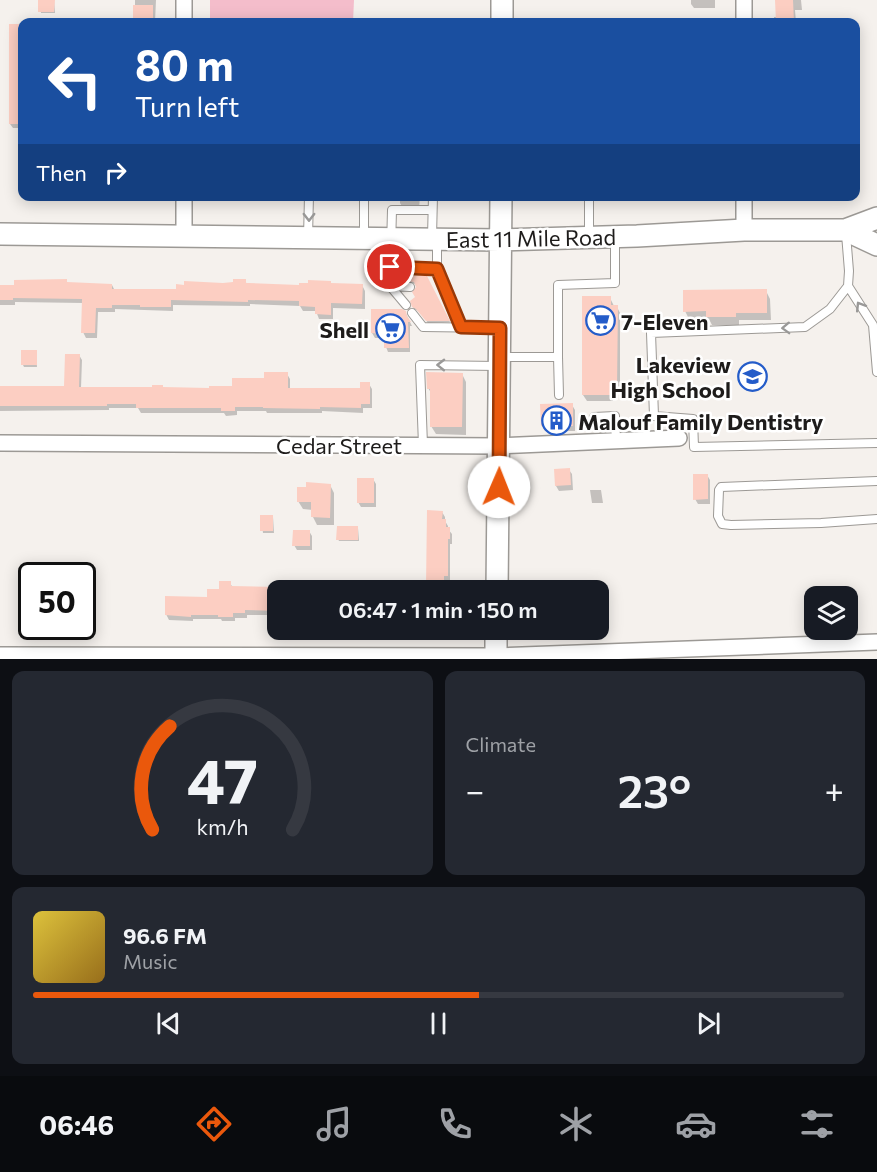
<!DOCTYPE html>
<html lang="en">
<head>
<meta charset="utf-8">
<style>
	:root { --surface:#171b24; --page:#242831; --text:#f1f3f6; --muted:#9ea1a6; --line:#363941; --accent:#ea580c }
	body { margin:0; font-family:Commissioner,sans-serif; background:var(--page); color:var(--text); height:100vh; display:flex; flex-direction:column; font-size:22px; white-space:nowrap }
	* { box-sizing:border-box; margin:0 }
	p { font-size:20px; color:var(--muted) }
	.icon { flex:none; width:33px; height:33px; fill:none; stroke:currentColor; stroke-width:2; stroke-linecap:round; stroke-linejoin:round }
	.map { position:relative; height:659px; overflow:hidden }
	.details { display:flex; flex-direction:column; gap:12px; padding:12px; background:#0d0f14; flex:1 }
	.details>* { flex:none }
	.hud { position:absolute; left:18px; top:18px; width:842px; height:183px; border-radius:12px; box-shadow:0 3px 15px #0003; background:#1a4fa0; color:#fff; overflow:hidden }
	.buttons { position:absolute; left:804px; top:586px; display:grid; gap:12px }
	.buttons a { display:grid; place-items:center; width:54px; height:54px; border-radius:12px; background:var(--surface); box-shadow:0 3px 15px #0003; font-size:30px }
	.speed { position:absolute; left:18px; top:562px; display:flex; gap:12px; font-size:30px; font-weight:700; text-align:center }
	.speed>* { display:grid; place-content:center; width:78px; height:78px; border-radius:50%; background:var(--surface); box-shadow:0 3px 15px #0003; line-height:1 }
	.speed .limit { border:3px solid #111; border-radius:9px; background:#fff; color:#111 }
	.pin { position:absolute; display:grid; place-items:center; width:51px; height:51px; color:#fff; margin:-26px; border:3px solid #fff; border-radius:50%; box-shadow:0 2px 6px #0007 }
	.me { position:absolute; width:66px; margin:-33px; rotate:1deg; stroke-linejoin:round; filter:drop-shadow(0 0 4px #0008) }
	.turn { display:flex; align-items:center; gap:21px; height:126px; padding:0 18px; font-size:27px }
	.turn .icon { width:78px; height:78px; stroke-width:2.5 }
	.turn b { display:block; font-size:42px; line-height:51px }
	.then { display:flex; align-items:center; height:57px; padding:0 18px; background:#0003; gap:12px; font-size:22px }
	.big { font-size:45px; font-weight:600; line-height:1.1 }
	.details .card { flex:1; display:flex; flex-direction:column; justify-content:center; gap:9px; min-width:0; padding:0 21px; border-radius:12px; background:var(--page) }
	.details .dial { align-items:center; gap:0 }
	.dial svg { height:156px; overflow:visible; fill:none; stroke:var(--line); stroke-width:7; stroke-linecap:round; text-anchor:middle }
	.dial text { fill:var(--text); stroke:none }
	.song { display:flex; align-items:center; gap:18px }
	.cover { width:72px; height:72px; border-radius:9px; background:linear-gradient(135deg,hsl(50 70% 55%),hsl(40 70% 35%)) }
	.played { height:6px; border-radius:3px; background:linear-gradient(90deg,var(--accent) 55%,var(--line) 55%) }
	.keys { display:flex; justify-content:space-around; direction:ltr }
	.heat { display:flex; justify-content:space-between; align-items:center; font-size:33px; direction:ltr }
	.details .tiles { flex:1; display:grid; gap:12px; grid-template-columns:1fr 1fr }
	.card:last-child { grid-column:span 2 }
	.trip { position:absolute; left:267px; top:580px; width:342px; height:60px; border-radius:12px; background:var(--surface); box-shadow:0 3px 15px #0003; font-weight:600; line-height:60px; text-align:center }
	.tab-bar { display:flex; height:96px; justify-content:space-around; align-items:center; background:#090b0e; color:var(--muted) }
	.tab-bar .icon { width:42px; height:42px }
	.tab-bar .on { color:var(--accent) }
	.tab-bar b { font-size:27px; color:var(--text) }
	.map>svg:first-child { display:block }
	.green { fill:#f4bdcb }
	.shadow { fill:#0003 }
	.building { fill:#fccec2 }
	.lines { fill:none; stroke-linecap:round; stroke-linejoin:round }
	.lane-casing { stroke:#9c9995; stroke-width:10 }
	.street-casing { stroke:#9c9995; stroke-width:18 }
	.secondary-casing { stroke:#9c9995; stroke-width:24 }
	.lane { stroke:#fff; stroke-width:8 }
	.street { stroke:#fff; stroke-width:15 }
	.secondary { stroke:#fff; stroke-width:21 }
	.oneway { stroke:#9a9998 }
	.route-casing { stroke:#983908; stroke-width:15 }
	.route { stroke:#ea580c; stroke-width:10 }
	.labels { text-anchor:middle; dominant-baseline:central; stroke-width:5; stroke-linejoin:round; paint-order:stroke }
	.street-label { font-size:22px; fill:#1e1c1b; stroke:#fff }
	.poi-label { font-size:22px; font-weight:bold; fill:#1e1c1b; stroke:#fff; text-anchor:start }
</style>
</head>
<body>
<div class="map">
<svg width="877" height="659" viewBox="0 0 877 659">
	<rect width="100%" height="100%" fill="#f5f1ed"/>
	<path class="green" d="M210,0H354L353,22H210Z"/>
	<path class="shadow" d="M40,0H54L55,13H41Z
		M135,0H156L155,22H135Z
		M691,0H715V8H694L691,4Z
		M777,0H801L802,10H795L796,22H774V17H777Z
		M11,26H22V128H13L10,124Z
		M400,196H420L419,209L403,208L400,203Z
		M407,277H426L450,322L428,323L419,311L414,309L413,307L416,297L418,287L416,284L410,283Z
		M245,281L247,284L301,286L332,284L362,285L365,291V309L333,308V319H319L316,311H303L300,306L250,304V306L173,305V311L115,309V312H98L97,338H86L83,332V303L15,302V305H0V287L68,284L112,285L115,291H178Z
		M766,291L770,299L771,320H739V325H712L709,319H689L685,311Z
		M610,298L614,306L617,307L620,313V394H613V401H587L583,395Z
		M405,312L412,326H410V352H388L386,347V338H375L372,333Z
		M36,352L37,367H24L23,365Z
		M79,355L82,360L81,388L164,389L233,388L287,374L290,379V389H361L369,384L372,389V408H363V413L322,411V413H267L266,411H237V415L226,416L224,413H141L138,408H109V410L0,411V387L65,388Z
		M462,374L466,382V435L436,434L431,426L432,394L428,388Z
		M572,405L575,410V431H545L542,426V406Z
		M556,470H569L572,474L573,490L559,491L556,486Z
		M707,475L710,480V504H698L695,499Z
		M373,479L376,484V507H361L358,502Z
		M330,485L334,493V525H317L313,517V510L303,509L298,501L307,488Z
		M590,490H601L603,503H592Z
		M442,512L445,517V521L448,526V529L452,534V544H450V580H446V591H430L427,586Z
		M261,517H273L274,533H263Z
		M358,528L359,541H339L338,539Z
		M309,531L312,536V550H297L294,545Z
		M230,583L233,588H270V586H282L285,591H278V615H247V618H235V621H222L221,619H193V621L169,620L166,614L209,598L221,591Z"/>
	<path class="building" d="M38,0H55L54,12H38Z
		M775,0H793L794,22H776Z
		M133,5H153V22H133Z
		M9,24H22V124H9Z
		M405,276H427L450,321H426L416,309L412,307L410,301L415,297L412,292L416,287L414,282L407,281Z
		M67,279V282L112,284V289H176V284L184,285V281L223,283L233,282V279H246V283H249L299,285V283H308V280L331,281V283L363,284L362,304L331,303V315L315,314V307L299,306V301L248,300V302L171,300V307H140V305H112V308H96L95,333H81L82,299L13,298V300H0V285H14V280Z
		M767,289V313H736V317H706V311L683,312V290Z
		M582,296H611V305H618L617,388H611L610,395H582Z
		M371,309H402L406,311L407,316L411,322H408L409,348H384V334L371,333Z
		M21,350H37V365H21Z
		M65,354H80L79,387H152V385H163V387L209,388V386H232V378H264V372H288V388H360V382H370V404H361V408L320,407V409L263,408V407H235V411H221V408H136V404H107V406H0V386H64Z
		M426,372L463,373L462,427H430V389H427Z
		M573,403V426H541L540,404Z
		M570,468L571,485L555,486L554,469Z
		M693,474H708V499L693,500Z
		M357,478H374V503H357Z
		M306,482L331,484L330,518L311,517V502H297V487H306Z
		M427,510L443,511L442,519H446V527H450V539H448V576H444V586H426Z
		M260,515H273V531H260Z
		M337,526H358V540H336Z
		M293,530H310V546H292Z
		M219,581H231V586L278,587V611L245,610V613H233V617H218V615H191V617L165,615V596L207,597V589H219Z"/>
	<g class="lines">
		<defs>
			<path id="lane" d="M589,196V237
				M846,234L849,271L848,286L830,309L805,327L651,333L654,416L693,419L694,447L877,443
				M308,237L309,196
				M364,237V196
				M432,237L433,196
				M437,240V269L461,327
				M390,268L437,269
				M390,286L410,287
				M848,286L873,325L877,372
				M406,305L390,286L392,210H432
				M412,313L423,327L497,328
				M501,357H558V285L615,283V239
				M558,357L559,395
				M594,417L615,416L616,441
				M423,445L420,365L498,366
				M877,481L721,487L719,490L718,516L722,524L731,525L821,523L877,519"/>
			<path id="street" d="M184,0V22
				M744,22V0
				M184,196V235
				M744,230V196
				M0,443L499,446L679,438
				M0,655L496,656L877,642"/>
			<path id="secondary" d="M502,0V22
				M845,230L877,245
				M0,234L500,240L637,236L744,230H845L877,218
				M497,591L501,196
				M496,659V630"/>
		</defs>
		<use href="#lane" class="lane-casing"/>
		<use href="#street" class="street-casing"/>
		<use href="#secondary" class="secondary-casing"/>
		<use href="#lane" class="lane"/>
		<use href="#street" class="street"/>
		<use href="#secondary" class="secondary"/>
	</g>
	<defs><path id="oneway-chevron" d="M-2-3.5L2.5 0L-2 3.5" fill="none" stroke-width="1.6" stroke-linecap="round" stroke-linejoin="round" transform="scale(1.5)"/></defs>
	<g class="oneway">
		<use href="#oneway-chevron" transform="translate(309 217) rotate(90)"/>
		<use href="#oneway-chevron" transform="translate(860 306) rotate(-122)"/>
		<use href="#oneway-chevron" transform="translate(786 328) rotate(178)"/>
		<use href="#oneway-chevron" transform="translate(441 365) rotate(-179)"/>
	</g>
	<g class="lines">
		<defs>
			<path id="route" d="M390,267L437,269L461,327L500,328L499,487"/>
		</defs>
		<use href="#route" class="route-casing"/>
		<use href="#route" class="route"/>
	</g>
	<defs>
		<symbol id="supermarket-ring" viewBox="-11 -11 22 22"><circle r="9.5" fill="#fff" stroke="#245cc9" stroke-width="1.5"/><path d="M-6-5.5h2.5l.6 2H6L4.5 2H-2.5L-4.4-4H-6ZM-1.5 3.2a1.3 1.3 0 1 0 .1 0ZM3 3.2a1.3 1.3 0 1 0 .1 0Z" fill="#245cc9"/></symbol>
		<symbol id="school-ring" viewBox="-11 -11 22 22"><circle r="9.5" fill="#fff" stroke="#245cc9" stroke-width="1.5"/><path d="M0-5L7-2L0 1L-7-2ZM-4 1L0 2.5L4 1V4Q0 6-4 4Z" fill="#245cc9"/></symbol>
		<symbol id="building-ring" viewBox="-11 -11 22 22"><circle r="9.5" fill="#fff" stroke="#245cc9" stroke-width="1.5"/><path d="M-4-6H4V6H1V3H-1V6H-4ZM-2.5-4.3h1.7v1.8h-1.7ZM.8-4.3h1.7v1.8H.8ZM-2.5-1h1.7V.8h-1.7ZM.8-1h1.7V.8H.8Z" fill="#245cc9"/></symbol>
	</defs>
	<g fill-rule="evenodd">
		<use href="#supermarket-ring" x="584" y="304" width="33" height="33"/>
		<use href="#supermarket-ring" x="374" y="312" width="33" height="33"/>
		<use href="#school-ring" x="736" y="360" width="33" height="33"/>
		<use href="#building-ring" x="540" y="404" width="33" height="33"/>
	</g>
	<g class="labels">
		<g class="street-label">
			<text transform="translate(531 238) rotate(-1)">East 11 Mile Road</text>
			<text x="339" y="445">Cedar Street</text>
		</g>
		<g class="poi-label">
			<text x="621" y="321">7-Eleven</text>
			<text x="369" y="329" text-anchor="end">Shell</text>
			<text x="731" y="364" text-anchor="end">Lakeview<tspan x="731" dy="25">High School</tspan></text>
			<text x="578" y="421">Malouf Family Dentistry</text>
		</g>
	</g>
</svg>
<div class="buttons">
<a><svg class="icon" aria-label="layers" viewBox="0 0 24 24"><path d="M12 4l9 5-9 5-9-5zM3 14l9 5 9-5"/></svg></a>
</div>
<div class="speed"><div class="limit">50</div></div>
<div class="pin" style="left:390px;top:267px;background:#d93025"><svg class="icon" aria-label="arrive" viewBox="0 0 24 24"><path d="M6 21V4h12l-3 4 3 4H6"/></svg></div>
<svg class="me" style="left:499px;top:487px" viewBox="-20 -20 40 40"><circle r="19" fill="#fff"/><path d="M0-13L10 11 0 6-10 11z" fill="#ea580c"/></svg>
<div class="trip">06:47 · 1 min · 150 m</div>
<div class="hud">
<div class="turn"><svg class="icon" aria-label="left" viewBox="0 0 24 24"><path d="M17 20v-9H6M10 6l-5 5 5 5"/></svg><div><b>80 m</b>Turn left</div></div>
<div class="then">Then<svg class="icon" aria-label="right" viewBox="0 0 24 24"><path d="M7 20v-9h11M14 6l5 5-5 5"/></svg></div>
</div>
</div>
<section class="details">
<div class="tiles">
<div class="card dial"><svg viewBox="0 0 100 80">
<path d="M14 69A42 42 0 1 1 86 69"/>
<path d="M14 69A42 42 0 0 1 23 16" stroke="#ea580c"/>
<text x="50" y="56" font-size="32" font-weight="700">47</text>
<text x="50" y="72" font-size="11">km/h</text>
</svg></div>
<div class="card"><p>Climate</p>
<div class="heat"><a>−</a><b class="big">23°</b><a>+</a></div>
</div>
<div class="card">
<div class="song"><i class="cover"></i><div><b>96.6 FM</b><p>Music</p></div></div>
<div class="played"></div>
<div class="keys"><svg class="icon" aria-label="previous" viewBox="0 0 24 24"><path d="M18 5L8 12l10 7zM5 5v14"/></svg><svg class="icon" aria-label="pause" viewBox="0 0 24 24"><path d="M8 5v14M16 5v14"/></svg><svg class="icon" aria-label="next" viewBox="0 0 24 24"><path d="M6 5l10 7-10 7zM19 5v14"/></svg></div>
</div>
</div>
</section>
<nav class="tab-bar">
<b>06:46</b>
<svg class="icon on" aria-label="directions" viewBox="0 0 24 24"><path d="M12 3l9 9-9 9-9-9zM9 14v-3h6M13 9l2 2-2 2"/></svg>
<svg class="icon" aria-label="music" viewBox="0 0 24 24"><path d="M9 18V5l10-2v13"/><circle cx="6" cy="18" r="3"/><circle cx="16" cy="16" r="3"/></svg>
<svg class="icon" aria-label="phone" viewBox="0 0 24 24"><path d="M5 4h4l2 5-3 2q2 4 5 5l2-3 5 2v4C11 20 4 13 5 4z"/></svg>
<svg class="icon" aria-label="climate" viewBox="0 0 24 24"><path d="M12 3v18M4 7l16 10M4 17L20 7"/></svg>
<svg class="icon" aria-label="car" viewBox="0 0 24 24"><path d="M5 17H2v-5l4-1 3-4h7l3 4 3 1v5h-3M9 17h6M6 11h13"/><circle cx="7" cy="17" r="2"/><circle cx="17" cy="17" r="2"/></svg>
<svg class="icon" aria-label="filters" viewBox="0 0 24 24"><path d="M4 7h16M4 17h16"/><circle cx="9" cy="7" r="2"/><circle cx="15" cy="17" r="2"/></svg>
</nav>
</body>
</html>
